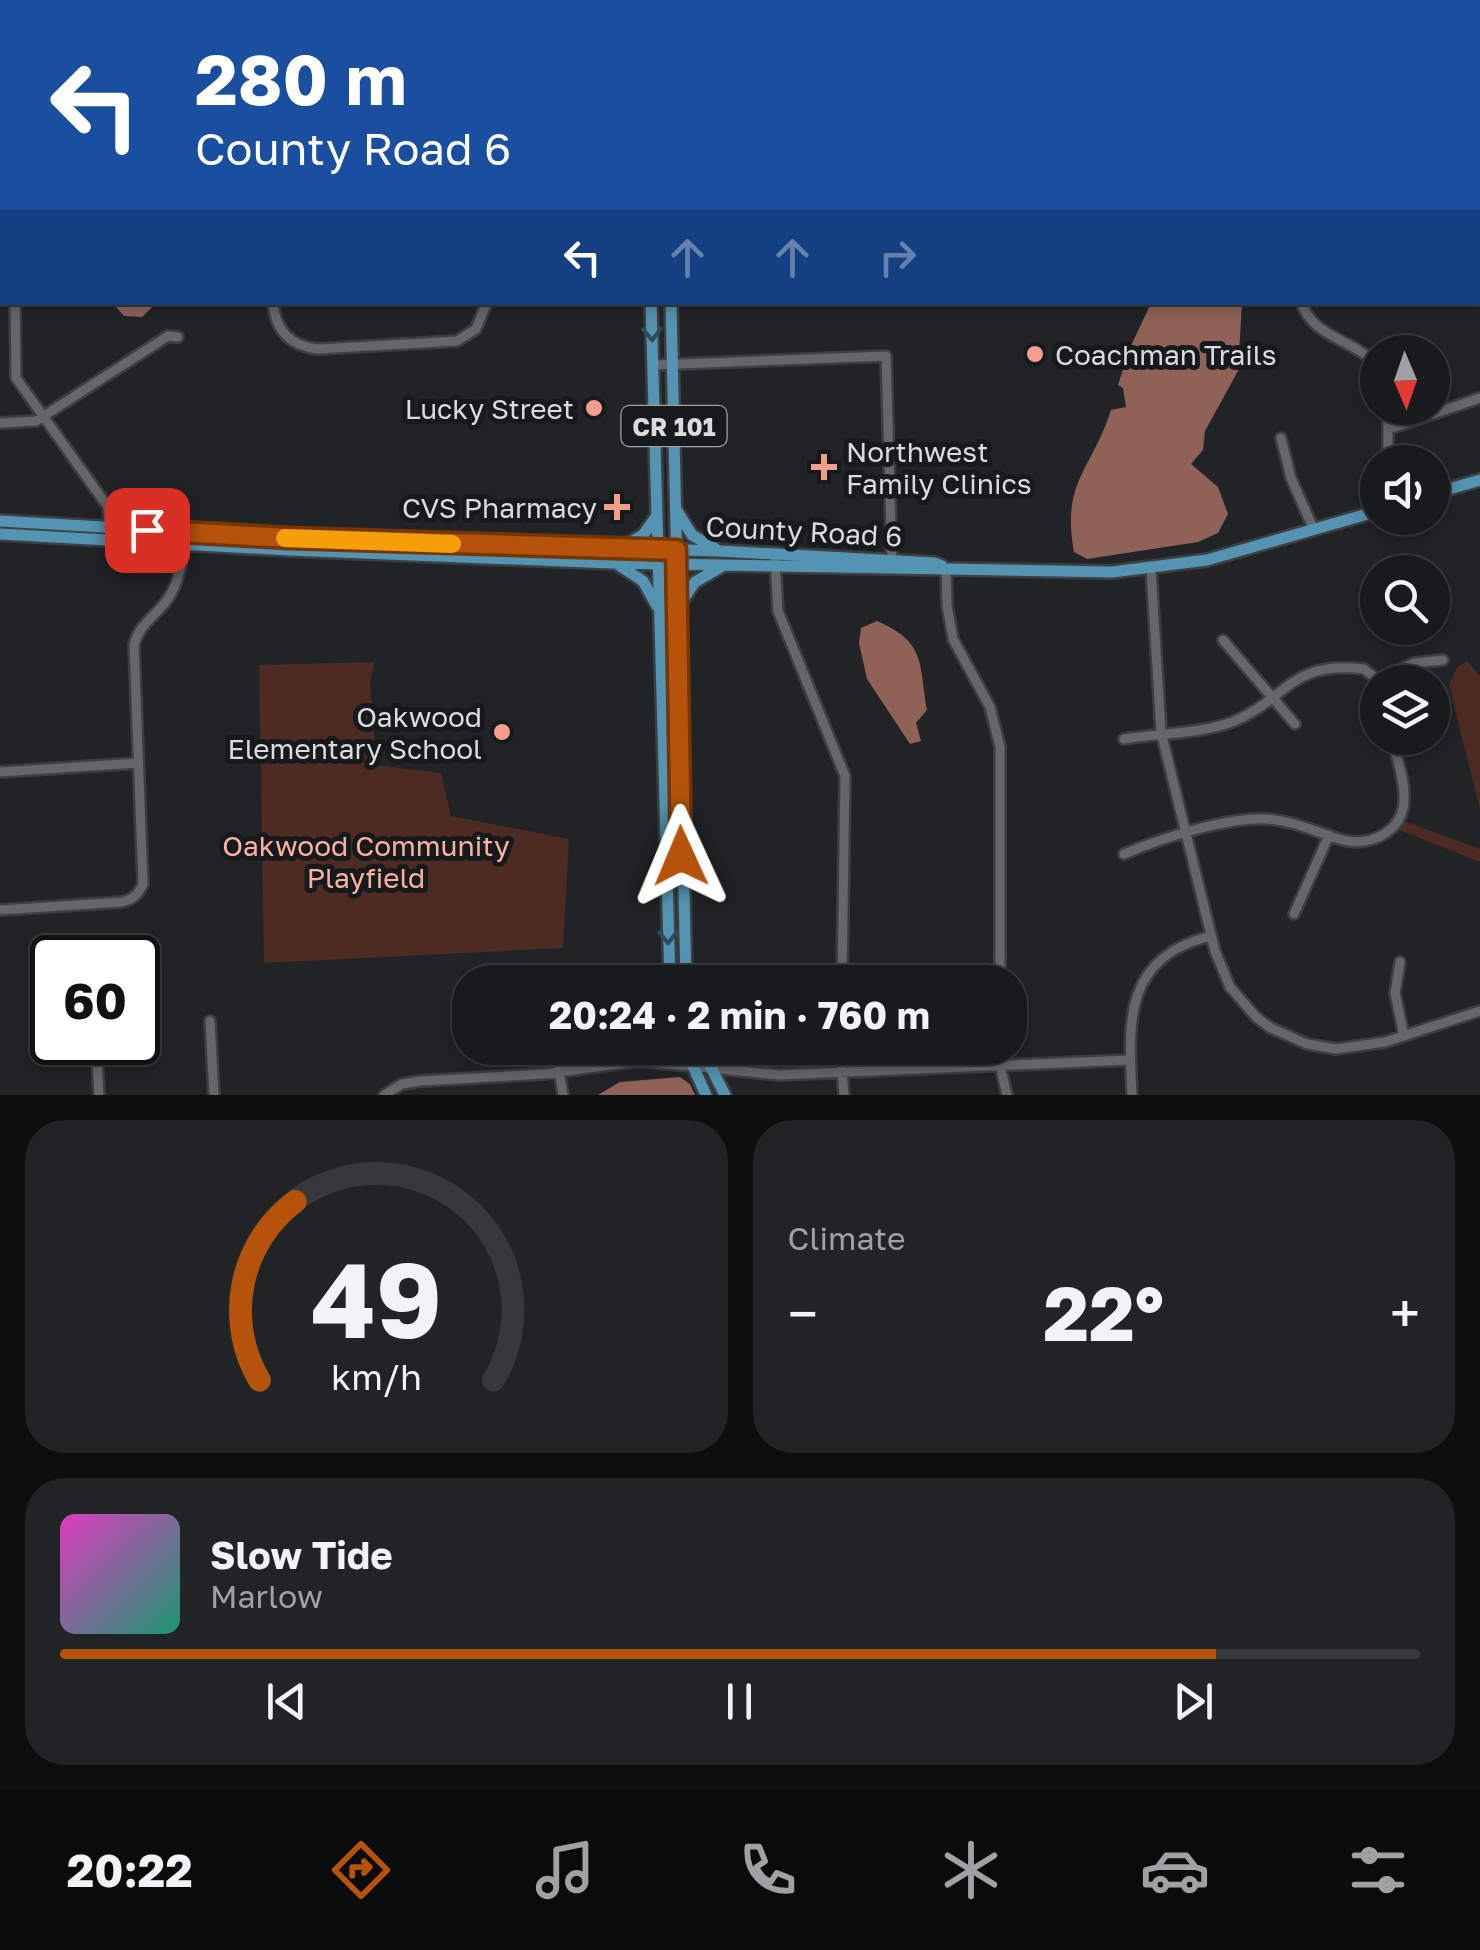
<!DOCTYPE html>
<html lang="en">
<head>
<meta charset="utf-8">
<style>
	:root { --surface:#181b1c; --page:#212425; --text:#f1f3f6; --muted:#9fa1a3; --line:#36393b; --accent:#b45309 }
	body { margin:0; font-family:"Golos Text",sans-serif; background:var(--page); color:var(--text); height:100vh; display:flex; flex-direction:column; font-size:38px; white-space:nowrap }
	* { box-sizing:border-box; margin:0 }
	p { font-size:32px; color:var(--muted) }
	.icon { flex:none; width:55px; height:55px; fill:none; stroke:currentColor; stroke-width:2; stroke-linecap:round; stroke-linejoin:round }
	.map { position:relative; height:1095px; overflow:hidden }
	.side { display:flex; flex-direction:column; gap:25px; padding:25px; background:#0d0f0f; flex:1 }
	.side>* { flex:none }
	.guide { position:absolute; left:0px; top:0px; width:1480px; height:305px; box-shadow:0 5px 15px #0003,0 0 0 2px var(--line); background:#1a4fa0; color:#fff; overflow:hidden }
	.needle { width:65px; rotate:178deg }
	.buttons { position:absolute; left:1360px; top:335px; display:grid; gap:20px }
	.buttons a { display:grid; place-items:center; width:90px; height:90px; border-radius:50%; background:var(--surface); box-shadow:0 5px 15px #0003,0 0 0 2px var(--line); font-size:50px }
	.speed { position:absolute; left:30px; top:935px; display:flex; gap:20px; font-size:50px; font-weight:700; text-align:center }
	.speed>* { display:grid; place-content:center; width:130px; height:130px; border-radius:50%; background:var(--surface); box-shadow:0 5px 15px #0003,0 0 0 2px var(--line); line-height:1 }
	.speed .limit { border:5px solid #111; border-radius:15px; background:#fff; color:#111 }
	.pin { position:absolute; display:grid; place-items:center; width:85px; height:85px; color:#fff; margin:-42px; border-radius:20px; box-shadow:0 5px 15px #0006 }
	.me { position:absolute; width:110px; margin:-55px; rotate:359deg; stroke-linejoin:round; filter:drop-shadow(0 0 8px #0008) }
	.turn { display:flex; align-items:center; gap:35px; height:210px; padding:0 30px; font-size:45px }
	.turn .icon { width:130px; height:130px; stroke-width:2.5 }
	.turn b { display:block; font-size:70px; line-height:85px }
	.lanes { display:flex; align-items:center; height:95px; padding:0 30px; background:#0003; justify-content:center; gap:50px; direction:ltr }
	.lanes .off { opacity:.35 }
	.big { font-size:75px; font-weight:700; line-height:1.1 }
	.side .widget { flex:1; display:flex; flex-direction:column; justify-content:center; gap:15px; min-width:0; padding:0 35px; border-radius:40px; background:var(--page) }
	.side .dial { align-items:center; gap:0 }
	.dial svg { height:260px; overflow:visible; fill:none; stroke:var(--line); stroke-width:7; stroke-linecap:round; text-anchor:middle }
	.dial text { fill:var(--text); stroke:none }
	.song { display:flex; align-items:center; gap:30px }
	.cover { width:120px; height:120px; border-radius:15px; background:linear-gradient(135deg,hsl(310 70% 55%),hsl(160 70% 35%)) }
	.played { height:10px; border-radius:5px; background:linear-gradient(90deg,var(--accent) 85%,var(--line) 85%) }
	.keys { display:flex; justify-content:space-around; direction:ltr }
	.heat { display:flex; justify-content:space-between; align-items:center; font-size:55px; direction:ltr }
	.side .tiles { flex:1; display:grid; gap:25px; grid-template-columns:1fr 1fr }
	.widget:last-child { grid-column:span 2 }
	.trip { position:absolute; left:452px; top:965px; width:575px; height:100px; border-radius:40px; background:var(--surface); box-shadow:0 5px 15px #0003,0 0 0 2px var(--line); font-weight:700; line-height:100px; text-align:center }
	.tab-bar { display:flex; height:160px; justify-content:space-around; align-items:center; background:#0a0b0b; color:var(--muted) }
	.tab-bar .icon { width:70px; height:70px }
	.tab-bar .current { color:var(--accent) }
	.tab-bar b { font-size:45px; color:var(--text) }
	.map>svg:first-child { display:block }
	.green { fill:#4d2a22 }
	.water { fill:#8f6157 }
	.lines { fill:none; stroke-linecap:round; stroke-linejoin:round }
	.minor-casing { stroke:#3c3e40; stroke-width:14 }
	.major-casing { stroke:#3c3e40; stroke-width:16 }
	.minor { stroke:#636769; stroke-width:9 }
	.major { stroke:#5493b2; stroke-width:11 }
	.oneway { stroke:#2f4a58 }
	.route-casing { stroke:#753606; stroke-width:25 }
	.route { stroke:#b45309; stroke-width:18 }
	.slow { stroke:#f59e0b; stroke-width:18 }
	.poi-dot { fill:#f49d8b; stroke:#171a1c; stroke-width:4 }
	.labels { text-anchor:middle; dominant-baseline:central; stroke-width:10; stroke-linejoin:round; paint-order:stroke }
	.shield { fill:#171a1c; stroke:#9fa1a3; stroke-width:2.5 }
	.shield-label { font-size:25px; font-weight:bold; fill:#d9dbdd }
	.poi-label { font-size:28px; fill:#d9dbdd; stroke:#171a1c; text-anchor:end }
	.street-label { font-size:28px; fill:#d9dbdd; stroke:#171a1c }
	.park-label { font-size:28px; fill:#fdb1a0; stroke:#171a1c }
</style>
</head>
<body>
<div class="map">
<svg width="1480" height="1095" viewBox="0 0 1480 1095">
	<rect width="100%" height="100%" fill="#202426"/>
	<path class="green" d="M1467,661L1480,676V809L1449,686L1457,667Z
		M375,662L370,681L376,765L441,773L451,816L569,839L563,948L264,963L259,665Z
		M1399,819L1480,849V862L1392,827Z"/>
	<path class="water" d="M112,303H156L142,317L124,316Z
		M1151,303H1242L1238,371L1205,431L1203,450L1191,464L1218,487L1228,514L1218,533L1198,542L1087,559L1074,552C1061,481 1092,470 1111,410L1126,407L1123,388L1118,385L1129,350Z
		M877,621C926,642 919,663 927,710L916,723L921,741L910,744L867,679L859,643L861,628Z
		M680,1077L690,1084L695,1095H598L620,1082Z"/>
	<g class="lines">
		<defs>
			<path id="minor" d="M1068,0V2
				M991,2L1047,0
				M0,53L2,54
				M0,130L2,129
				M1478,185L1480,183
				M0,241H2
				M1478,274L1480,276
				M15,302L16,378L108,507L109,530
				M273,302C275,330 290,346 318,349L457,341L476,329L487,302
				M1301,302C1314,340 1355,338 1378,367
				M653,365L886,356L892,565
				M1388,408V462
				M0,423L36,421L168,336L178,337
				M1389,429L1480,398
				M1281,438L1291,478L1314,530
				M775,561L778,611L845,776L842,982
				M946,568L947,605L953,639L990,707L1000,747V982
				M1151,569L1161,732L1215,951L1230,987L1256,1017L1271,1028L1307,1044L1336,1049L1385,1042L1480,1011
				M1223,640L1295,724
				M1378,680L1414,663L1443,660
				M1124,739C1159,733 1199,734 1232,722C1287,700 1289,660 1364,669L1378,680
				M0,772L138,763
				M1124,854C1162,838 1227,817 1268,819C1294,821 1318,833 1343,840C1371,847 1404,831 1404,799C1405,779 1396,757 1392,738
				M0,910L122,902C133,899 138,895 143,884L134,645C139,626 152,618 164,604C178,587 183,562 184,540
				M1294,914L1329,835
				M1400,962L1395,993L1404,1036
				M210,1021L214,1095
				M96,1042L99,1095
				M840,1048L844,1095
				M1000,1048V1065L1007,1095
				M559,1070L563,1095
				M384,1095L402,1084L421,1081L544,1074L639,1061L779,1075L1130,1060
				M1132,1095C1128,1021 1124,957 1211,936"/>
			<path id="major" d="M656,2V0
				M651,302L670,982
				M671,302L686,982
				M1432,494L1480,480
				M677,511L692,535L716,549
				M0,521L289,538L720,551L934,563L942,566
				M0,534L289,550L612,563L1112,572L1207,560L1378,511
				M622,547L643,535L656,517
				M620,566L643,581L657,606
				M680,604L695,582L721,567
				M685,1048L706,1095
				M701,1048L725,1095"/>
		</defs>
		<use href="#minor" class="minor-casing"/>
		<use href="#major" class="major-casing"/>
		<use href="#minor" class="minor"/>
		<use href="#major" class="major"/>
	</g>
	<defs><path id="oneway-chevron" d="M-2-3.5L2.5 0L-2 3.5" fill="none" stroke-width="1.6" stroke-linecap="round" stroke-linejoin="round" transform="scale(2.5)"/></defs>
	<g class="oneway">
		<use href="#oneway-chevron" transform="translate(652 334) rotate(88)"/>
		<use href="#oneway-chevron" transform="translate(668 937) rotate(89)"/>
	</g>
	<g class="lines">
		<defs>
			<path id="route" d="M147,530L289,538L676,550L681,856"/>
		</defs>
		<use href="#route" class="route-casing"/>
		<use href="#route" class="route"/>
		<path class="slow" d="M285,538L452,544"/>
	</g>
	<g class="poi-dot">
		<circle cx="1035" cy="354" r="10"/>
		<circle cx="594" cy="408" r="10"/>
		<path d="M819 452h10v10h10v10h-10v10h-10v-10h-10v-10h10z"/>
		<path d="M612 492h10v10h10v10h-10v10h-10v-10h-10v-10h10z"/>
		<circle cx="502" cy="732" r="10"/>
	</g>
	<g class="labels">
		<rect class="shield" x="621.5" y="406" width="105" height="40" rx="8"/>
		<g class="shield-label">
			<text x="674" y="426">CR 101</text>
		</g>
		<g class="poi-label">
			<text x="1055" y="354" text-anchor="start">Coachman Trails</text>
			<text x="574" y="408">Lucky Street</text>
			<text x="846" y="451" text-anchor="start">Northwest<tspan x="846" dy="32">Family Clinics</tspan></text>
			<text x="597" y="507">CVS Pharmacy</text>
			<text x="482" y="716">Oakwood<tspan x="482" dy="32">Elementary School</tspan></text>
		</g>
		<g class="street-label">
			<text transform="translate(804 531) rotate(3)">County Road 6</text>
		</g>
		<g class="park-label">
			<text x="366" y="845">Oakwood Community<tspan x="366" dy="32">Playfield</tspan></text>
		</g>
	</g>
</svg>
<div class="buttons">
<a><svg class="needle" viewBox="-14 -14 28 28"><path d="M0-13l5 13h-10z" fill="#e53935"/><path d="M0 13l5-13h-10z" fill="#9fa1a3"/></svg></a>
<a><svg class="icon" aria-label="sound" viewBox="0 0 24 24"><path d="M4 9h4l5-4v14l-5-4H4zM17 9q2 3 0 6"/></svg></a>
<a><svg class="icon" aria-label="search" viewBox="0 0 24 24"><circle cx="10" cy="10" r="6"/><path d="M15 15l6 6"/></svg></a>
<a><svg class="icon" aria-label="layers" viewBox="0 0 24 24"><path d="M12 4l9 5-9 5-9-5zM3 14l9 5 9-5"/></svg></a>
</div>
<div class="speed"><div class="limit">60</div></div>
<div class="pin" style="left:147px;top:530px;background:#d93025"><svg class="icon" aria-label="arrive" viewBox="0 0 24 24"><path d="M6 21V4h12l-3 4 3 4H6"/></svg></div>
<svg class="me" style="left:681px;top:856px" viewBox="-20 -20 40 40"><path d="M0-17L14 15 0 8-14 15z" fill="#b45309" stroke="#fff" stroke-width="4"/></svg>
<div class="trip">20:24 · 2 min · 760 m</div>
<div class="guide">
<div class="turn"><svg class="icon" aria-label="left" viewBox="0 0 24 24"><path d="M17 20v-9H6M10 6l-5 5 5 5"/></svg><div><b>280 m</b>County Road 6</div></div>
<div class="lanes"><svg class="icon" aria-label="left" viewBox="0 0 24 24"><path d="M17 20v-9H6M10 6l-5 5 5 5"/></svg><svg class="icon off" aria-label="ahead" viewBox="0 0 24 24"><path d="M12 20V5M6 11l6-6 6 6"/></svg><svg class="icon off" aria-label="ahead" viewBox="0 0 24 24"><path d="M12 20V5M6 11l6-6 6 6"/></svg><svg class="icon off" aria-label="right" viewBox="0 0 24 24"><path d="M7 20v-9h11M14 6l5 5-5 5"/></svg></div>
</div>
</div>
<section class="side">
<div class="tiles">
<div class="widget dial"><svg viewBox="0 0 100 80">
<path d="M14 69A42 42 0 1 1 86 69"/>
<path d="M14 69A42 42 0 0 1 25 14" stroke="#b45309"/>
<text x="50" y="56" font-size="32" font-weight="700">49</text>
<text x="50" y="72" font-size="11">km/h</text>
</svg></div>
<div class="widget"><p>Climate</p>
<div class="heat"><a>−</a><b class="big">22°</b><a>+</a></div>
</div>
<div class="widget">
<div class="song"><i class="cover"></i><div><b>Slow Tide</b><p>Marlow</p></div></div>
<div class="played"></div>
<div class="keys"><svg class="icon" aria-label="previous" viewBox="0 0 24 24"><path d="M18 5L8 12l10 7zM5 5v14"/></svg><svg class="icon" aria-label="pause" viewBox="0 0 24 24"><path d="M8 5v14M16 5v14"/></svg><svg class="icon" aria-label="next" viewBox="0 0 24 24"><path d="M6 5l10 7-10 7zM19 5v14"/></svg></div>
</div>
</div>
</section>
<nav class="tab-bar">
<b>20:22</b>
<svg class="icon current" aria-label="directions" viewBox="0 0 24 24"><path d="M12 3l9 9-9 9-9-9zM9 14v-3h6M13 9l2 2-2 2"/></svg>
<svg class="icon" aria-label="music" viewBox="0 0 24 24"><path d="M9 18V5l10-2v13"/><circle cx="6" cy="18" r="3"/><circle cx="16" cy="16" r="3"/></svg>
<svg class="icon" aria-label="phone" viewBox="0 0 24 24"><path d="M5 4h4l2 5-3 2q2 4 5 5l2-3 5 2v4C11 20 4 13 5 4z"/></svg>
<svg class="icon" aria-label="climate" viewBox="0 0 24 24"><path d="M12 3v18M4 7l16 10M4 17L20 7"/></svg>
<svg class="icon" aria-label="car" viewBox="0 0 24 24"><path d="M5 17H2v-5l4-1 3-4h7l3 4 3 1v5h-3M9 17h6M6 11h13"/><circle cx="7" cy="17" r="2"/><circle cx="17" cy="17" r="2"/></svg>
<svg class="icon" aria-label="filters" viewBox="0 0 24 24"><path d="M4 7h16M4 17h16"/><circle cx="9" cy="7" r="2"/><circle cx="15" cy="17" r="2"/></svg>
</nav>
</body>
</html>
